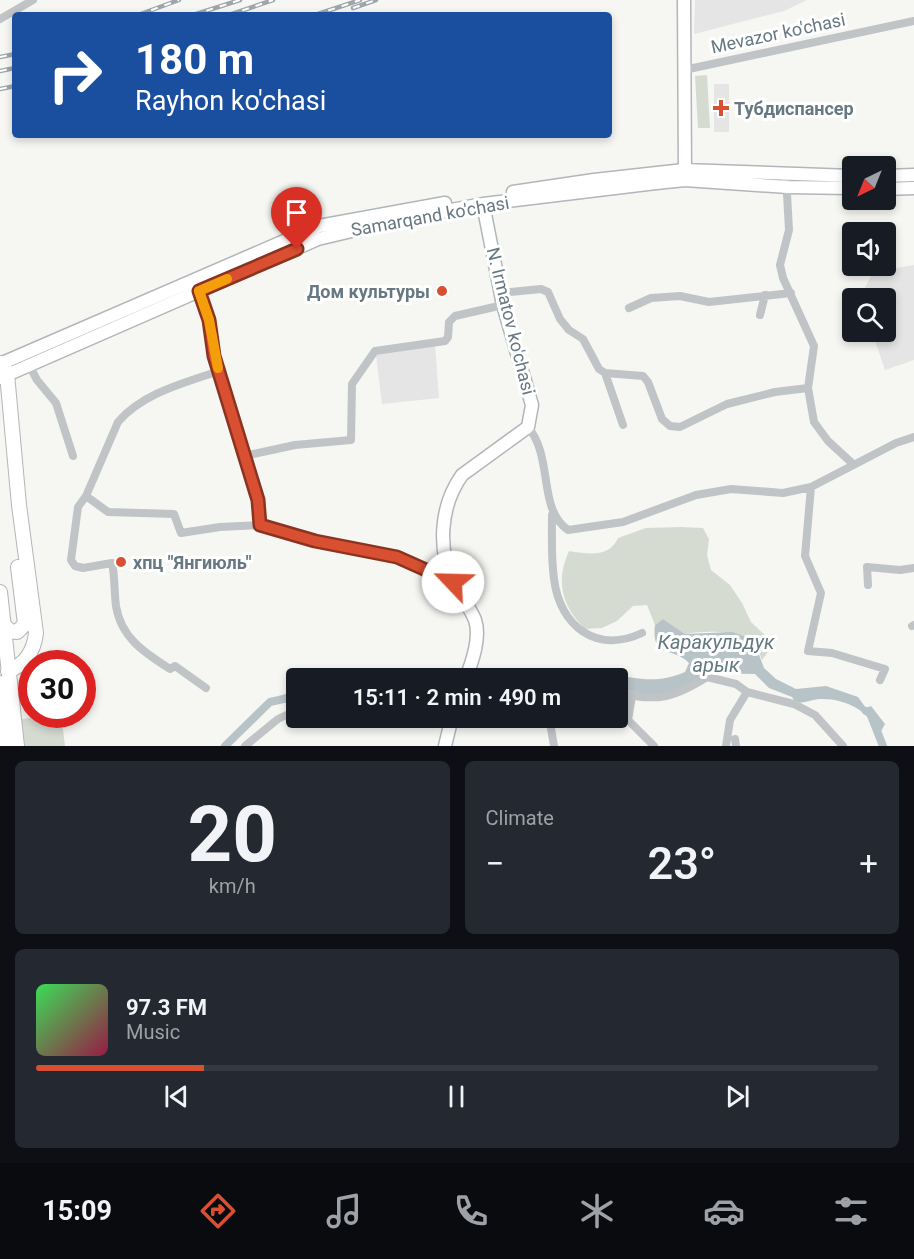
<!DOCTYPE html>
<html lang="en">
<head>
<meta charset="utf-8">
<style>
	:root { --surface:#171b24; --page:#242831; --text:#f1f3f6; --muted:#9ea1a6; --line:#363941; --accent:#d84f31 }
	body { margin:0; font-family:Roboto,sans-serif; background:var(--page); color:var(--text); height:100vh; display:flex; flex-direction:column; font-size:22px; white-space:nowrap }
	* { box-sizing:border-box; margin:0 }
	p { font-size:20px; color:var(--muted) }
	.icon { flex:none; width:33px; height:33px; fill:none; stroke:currentColor; stroke-width:2; stroke-linecap:round; stroke-linejoin:round }
	.map { position:relative; height:746px; overflow:hidden }
	.drawer { display:flex; flex-direction:column; gap:15px; padding:15px; background:#0d0f14; flex:1 }
	.drawer>* { flex:none }
	.banner { position:absolute; left:12px; top:12px; width:600px; height:126px; border-radius:6px; box-shadow:0 3px 9px #0003; background:#1a4fa0; color:#fff; overflow:hidden }
	.needle { width:39px; rotate:223deg }
	.tools { position:absolute; left:842px; top:156px; display:grid; gap:12px }
	.tools a { display:grid; place-items:center; width:54px; height:54px; border-radius:6px; background:var(--surface); box-shadow:0 3px 9px #0003; font-size:30px }
	.speed { position:absolute; left:18px; top:650px; display:flex; gap:12px; font-size:30px; font-weight:700; text-align:center }
	.speed>* { display:grid; place-content:center; width:78px; height:78px; border-radius:50%; background:var(--surface); box-shadow:0 3px 9px #0003; line-height:1 }
	.speed .limit { border:9px solid #d22; background:#fff; color:#111 }
	.pin { position:absolute; display:grid; place-items:center; width:51px; height:51px; color:#fff; margin:-62px -26px; border-radius:50% 50% 50% 0; rotate:-45deg; box-shadow:0 0 6px #0007 }
	.pin .icon { rotate:45deg }
	.me { position:absolute; width:66px; margin:-33px; rotate:294deg; stroke-linejoin:round; filter:drop-shadow(0 0 4px #0008) }
	.turn { display:flex; align-items:center; gap:21px; height:126px; padding:0 24px; font-size:27px }
	.turn .icon { width:78px; height:78px; stroke-width:2.5 }
	.turn b { display:block; font-size:42px; line-height:51px }
	.big { font-size:45px; font-weight:600; line-height:1.1 }
	.drawer .card { flex:1; display:flex; flex-direction:column; justify-content:center; gap:9px; min-width:0; padding:0 21px; border-radius:9px; background:var(--page) }
	.drawer .dial { align-items:center; gap:0 }
	.dial b { font-size:78px; line-height:1 }
	.song { display:flex; align-items:center; gap:18px }
	.cover { width:72px; height:72px; border-radius:9px; background:linear-gradient(135deg,hsl(130 70% 55%),hsl(340 70% 35%)) }
	.played { height:6px; border-radius:3px; background:linear-gradient(90deg,var(--accent) 20%,var(--line) 20%) }
	.keys { display:flex; justify-content:space-around; direction:ltr }
	.heat { display:flex; justify-content:space-between; align-items:center; font-size:33px; direction:ltr }
	.drawer .tiles { flex:1; display:grid; gap:15px; grid-template-columns:1fr 1fr }
	.card:last-child { grid-column:span 2 }
	.trip { position:absolute; left:286px; top:668px; width:342px; height:60px; border-radius:6px; background:var(--surface); box-shadow:0 3px 9px #0003; font-weight:600; line-height:60px; text-align:center }
	.tab-bar { display:flex; height:96px; justify-content:space-around; align-items:center; background:#090b0e; color:var(--muted) }
	.tab-bar .icon { width:42px; height:42px }
	.tab-bar .selected { color:var(--accent) }
	.tab-bar b { font-size:27px; color:var(--text) }
	.map>svg:first-child { display:block }
	.built { fill:#e4e5e4 }
	.green { fill:#d6dbd2 }
	.water { fill:#b7c3c6 }
	.lines { fill:none; stroke-linecap:round; stroke-linejoin:round }
	.canal { stroke:#b7c3c6; stroke-width:8 }
	.secondary-casing { stroke:#b0b6ba; stroke-width:15 }
	.primary-casing { stroke:#b1b6b9; stroke-width:16 }
	.street { stroke:#c0c4c7; stroke-width:8 }
	.secondary { stroke:#fff; stroke-width:12 }
	.primary { stroke:#fff; stroke-width:14 }
	.rail-casing { stroke:#9fa6ab; stroke-width:4.5 }
	.rail { stroke:#fff; stroke-width:2; stroke-dasharray:7; stroke-linecap:butt }
	.route-casing { stroke:#8c3320; stroke-width:15 }
	.route { stroke:#d84f31; stroke-width:10 }
	.slow { stroke:#f59e0b; stroke-width:10 }
	.poi-dot { fill:#d84f31; stroke:#fff; stroke-width:2 }
	.labels { text-anchor:middle; dominant-baseline:central; stroke-width:6; stroke-linejoin:round; paint-order:stroke }
	.street-label { font-size:18px; fill:#677882; stroke:#fff }
	.poi-label { font-size:18px; font-weight:bold; fill:#677882; stroke:#fff; text-anchor:start }
	.water-label { font-size:20px; font-style:italic; fill:#63787f; stroke:#fff }
</style>
</head>
<body>
<div class="map">
<svg width="914" height="746" viewBox="0 0 914 746">
	<rect width="100%" height="100%" fill="#f6f6f3"/>
	<path class="built" d="M695,0H807L784,11L694,34Z
		M714,84H729V132H714Z
		M914,265V360L885,370L872,332H885V298H860L873,272Z
		M435,345L439,398L382,404L376,355Z"/>
	<path class="green" d="M707,75L710,128H698L695,76Z
		M681,527L703,528L709,539L707,555L711,570L730,585L742,603L751,622L768,638V652L762,660L753,639C730,631 708,630 685,634L663,619L655,625L647,605L633,606L617,621L602,628L585,629C562,607 555,581 569,551C589,554 609,558 618,538L646,528Z
		M61,714L65,746H25L21,719Z"/>
	<path class="water" d="M663,619L685,634L732,632L753,639L764,668L776,679L796,689L826,686L858,697L866,708L871,706L885,724L879,735C870,711 846,698 819,699C811,700 804,703 796,703L792,697L769,688L755,674L706,673L694,683L654,697L618,688V678H473L475,674C519,676 564,672 608,675C639,677 654,685 685,672L689,663C673,646 651,660 655,625Z
		M405,672H461L459,678H366Z
		M297,690V701L285,703L280,696Z"/>
	<g class="lines">
		<path class="canal" d="M866,711L870,713L883,746
			M225,746L270,702L297,696"/>
		<defs>
			<path id="secondary" d="M684,0L685,176
				M885,176L914,175
				M885,189L914,188
				M513,192L594,180L684,170L852,176
				M0,364L319,226L445,203
				M0,378L318,239L398,220L483,204L656,183L685,180L788,187L852,188
				M466,678C472,662 481,637 475,620C470,607 460,596 454,584C437,549 440,506 462,475L528,427L532,405L503,305L483,204
				M445,746L452,717"/>
			<path id="primary" d="M2,363L7,374L19,505L36,633C34,651 25,665 8,671
				M0,592L17,746
				M4,625L10,631L17,632L25,624L18,567
				M0,683L5,746"/>
		</defs>
		<use href="#secondary" class="secondary-casing"/>
		<use href="#primary" class="primary-casing"/>
		<path class="street" d="M0,19L33,0
			M684,70L914,21
			M786,176L789,230L780,265L783,278L814,346L808,388L814,422L828,441L853,464
			M199,291L209,320L214,356L258,500L260,525
			M501,293L541,289L548,292L560,319L569,330L583,339L599,369L605,373L643,376L648,382L662,419L670,426L680,427L727,404L775,392L808,388
			M629,308L651,298L680,296L709,302L791,293
			M760,315L765,295
			M29,365L37,380L56,403L73,456
			M605,373L623,425
			M528,427C554,458 537,508 568,530L623,522L696,495L731,489L783,493L811,487L896,443L914,437
			M244,456L295,445L351,440L352,384L375,351L445,341L448,337L449,322L455,316L503,305
			M811,487L805,556L821,593L808,651L832,653L885,669L880,680
			M86,496L108,512L174,514L181,533L220,527L260,525L315,541L397,557L453,582
			M552,515C552,536 551,558 554,579C560,627 597,654 642,633
			M868,585L867,567L900,570L914,568
			M912,626L914,625
			M206,688L175,666L170,669C145,653 121,638 116,606C114,591 115,576 112,563L83,568L75,566L71,560L78,507L86,496L118,422C143,393 184,383 219,371
			M618,693C658,702 673,698 707,677L736,684L747,692L794,704L815,715L843,746
			M632,696L628,720L654,746
			M549,717L554,746
			M735,739L736,746
			M245,746L278,719L297,710
			M726,746L730,720L747,692"/>
		<use href="#secondary" class="secondary"/>
		<use href="#primary" class="primary"/>
		<defs>
			<path id="rail" d="M353,8L376,0
				M138,15L179,0
				M193,15L240,0
				M229,15L273,0
				M315,15L360,0
				M0,57L15,54
				M0,71L15,68
				M0,89L15,86"/>
		</defs>
		<use href="#rail" class="rail-casing"/>
		<use href="#rail" class="rail"/>
	</g>
	<g class="lines">
		<defs>
			<path id="route" d="M297,249L199,291L209,320L214,356L258,500L260,525L315,541L397,557L453,582"/>
		</defs>
		<use href="#route" class="route-casing"/>
		<use href="#route" class="route"/>
		<path class="slow" d="M218,368L209,320L199,291L227,279"/>
	</g>
	<g class="poi-dot">
		<path d="M718 99h6v6h6v6h-6v6h-6v-6h-6v-6h6z"/>
		<circle cx="442" cy="291" r="6"/>
		<circle cx="121" cy="562" r="6"/>
	</g>
	<g class="labels">
		<g class="street-label">
			<text transform="translate(778 33) rotate(-12)">Mevazor ko'chasi</text>
			<text transform="translate(430 216) rotate(-10)">Samarqand ko'chasi</text>
			<text transform="translate(511 321) rotate(76)">N. Irmatov ko'chasi</text>
		</g>
		<g class="poi-label">
			<text x="734" y="108">Тубдиспансер</text>
			<text x="430" y="291" text-anchor="end">Дом культуры</text>
			<text x="133" y="562">хпц "Янгиюль"</text>
		</g>
		<g class="water-label">
			<text x="716" y="642">Каракульдук<tspan x="716" dy="23">арык</tspan></text>
		</g>
	</g>
</svg>
<div class="tools">
<a><svg class="needle" viewBox="-14 -14 28 28"><path d="M0-13l5 13h-10z" fill="#e53935"/><path d="M0 13l5-13h-10z" fill="#9ea1a6"/></svg></a>
<a><svg class="icon" aria-label="sound" viewBox="0 0 24 24"><path d="M4 9h4l5-4v14l-5-4H4zM17 9q2 3 0 6"/></svg></a>
<a><svg class="icon" aria-label="search" viewBox="0 0 24 24"><circle cx="10" cy="10" r="6"/><path d="M15 15l6 6"/></svg></a>
</div>
<div class="speed"><div class="limit">30</div></div>
<div class="pin" style="left:297px;top:249px;background:#d93025"><svg class="icon" aria-label="arrive" viewBox="0 0 24 24"><path d="M6 21V4h12l-3 4 3 4H6"/></svg></div>
<svg class="me" style="left:453px;top:582px" viewBox="-20 -20 40 40"><circle r="19" fill="#fff"/><path d="M0-13L10 11 0 6-10 11z" fill="#d84f31"/></svg>
<div class="trip">15:11 · 2 min · 490 m</div>
<div class="banner">
<div class="turn"><svg class="icon" aria-label="right" viewBox="0 0 24 24"><path d="M7 20v-9h11M14 6l5 5-5 5"/></svg><div><b>180 m</b>Rayhon ko'chasi</div></div>
</div>
</div>
<section class="drawer">
<div class="tiles">
<div class="card dial"><b>20</b><p>km/h</p></div>
<div class="card"><p>Climate</p>
<div class="heat"><a>−</a><b class="big">23°</b><a>+</a></div>
</div>
<div class="card">
<div class="song"><i class="cover"></i><div><b>97.3 FM</b><p>Music</p></div></div>
<div class="played"></div>
<div class="keys"><svg class="icon" aria-label="previous" viewBox="0 0 24 24"><path d="M18 5L8 12l10 7zM5 5v14"/></svg><svg class="icon" aria-label="pause" viewBox="0 0 24 24"><path d="M8 5v14M16 5v14"/></svg><svg class="icon" aria-label="next" viewBox="0 0 24 24"><path d="M6 5l10 7-10 7zM19 5v14"/></svg></div>
</div>
</div>
</section>
<nav class="tab-bar">
<b>15:09</b>
<svg class="icon selected" aria-label="directions" viewBox="0 0 24 24"><path d="M12 3l9 9-9 9-9-9zM9 14v-3h6M13 9l2 2-2 2"/></svg>
<svg class="icon" aria-label="music" viewBox="0 0 24 24"><path d="M9 18V5l10-2v13"/><circle cx="6" cy="18" r="3"/><circle cx="16" cy="16" r="3"/></svg>
<svg class="icon" aria-label="phone" viewBox="0 0 24 24"><path d="M5 4h4l2 5-3 2q2 4 5 5l2-3 5 2v4C11 20 4 13 5 4z"/></svg>
<svg class="icon" aria-label="climate" viewBox="0 0 24 24"><path d="M12 3v18M4 7l16 10M4 17L20 7"/></svg>
<svg class="icon" aria-label="car" viewBox="0 0 24 24"><path d="M5 17H2v-5l4-1 3-4h7l3 4 3 1v5h-3M9 17h6M6 11h13"/><circle cx="7" cy="17" r="2"/><circle cx="17" cy="17" r="2"/></svg>
<svg class="icon" aria-label="filters" viewBox="0 0 24 24"><path d="M4 7h16M4 17h16"/><circle cx="9" cy="7" r="2"/><circle cx="15" cy="17" r="2"/></svg>
</nav>
</body>
</html>
